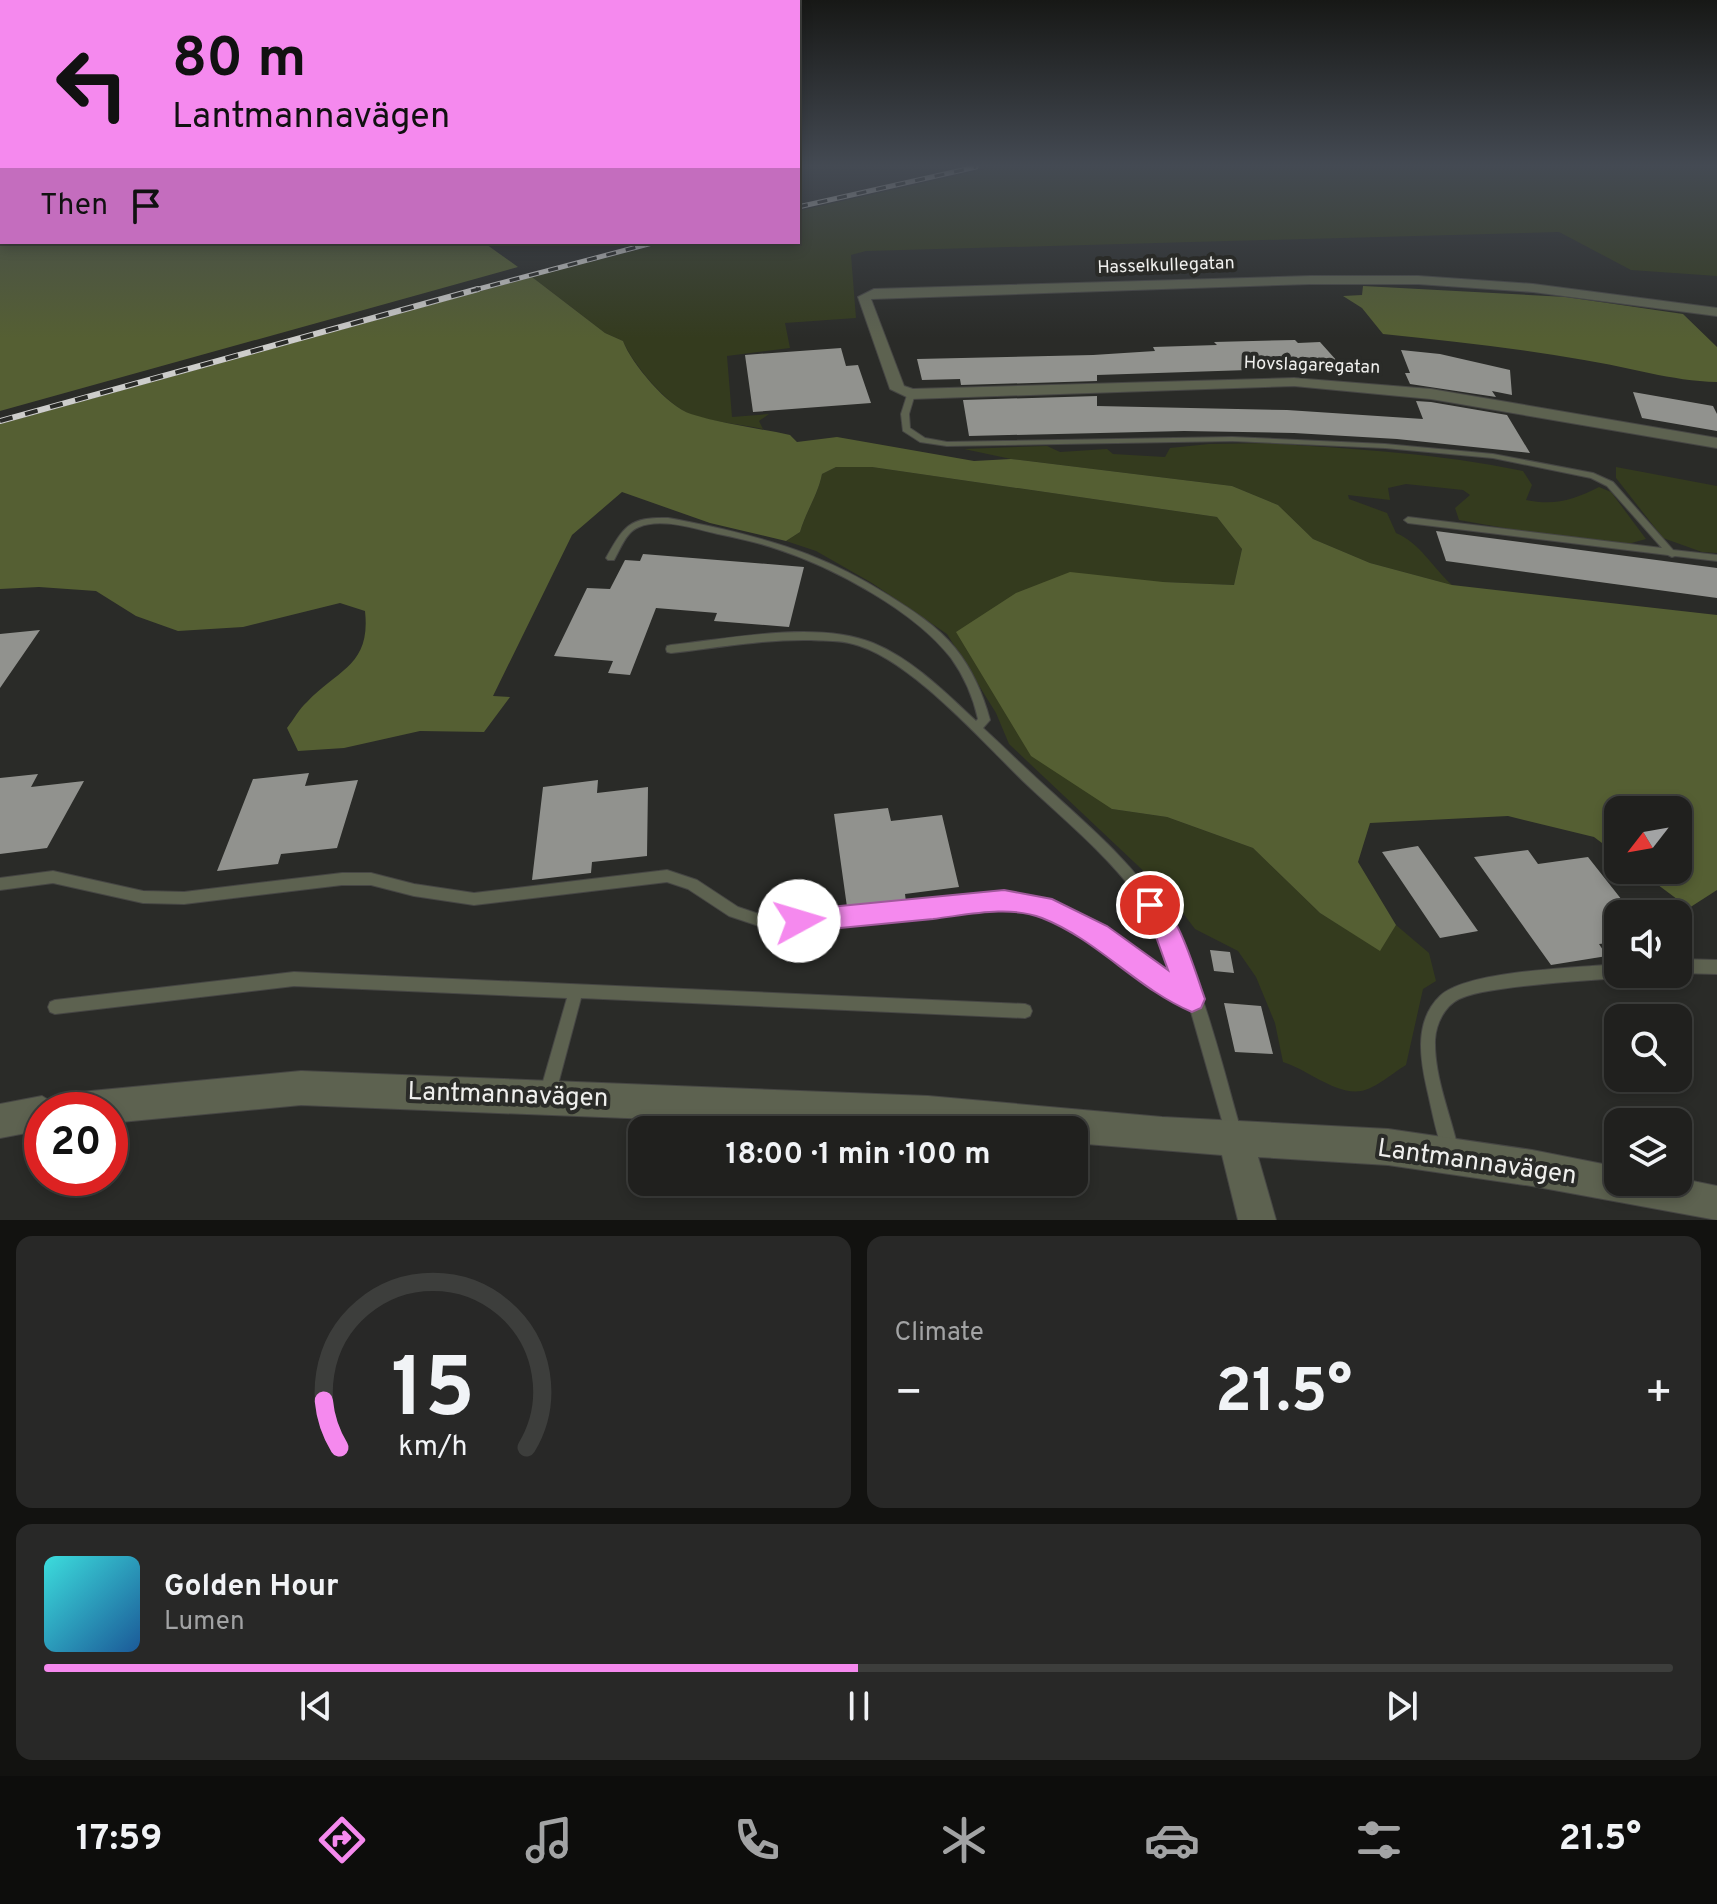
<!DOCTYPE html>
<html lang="en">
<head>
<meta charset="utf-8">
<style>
	:root { --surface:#20201e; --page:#282827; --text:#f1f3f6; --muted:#a2a3a4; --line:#3d3e3c; --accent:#f589ee }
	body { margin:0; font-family:Overpass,sans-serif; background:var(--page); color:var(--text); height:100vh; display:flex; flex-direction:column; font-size:30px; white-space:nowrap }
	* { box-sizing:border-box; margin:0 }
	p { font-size:26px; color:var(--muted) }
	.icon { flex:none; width:44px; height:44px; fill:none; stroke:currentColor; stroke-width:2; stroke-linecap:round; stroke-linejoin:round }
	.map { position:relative; height:1220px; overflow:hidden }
	.panel { display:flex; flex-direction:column; gap:16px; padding:16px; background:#121210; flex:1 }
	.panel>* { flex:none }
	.top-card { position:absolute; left:0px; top:0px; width:800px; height:244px; box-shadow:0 4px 12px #0003,0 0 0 2px var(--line); background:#f589ee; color:#111; overflow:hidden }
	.needle { width:52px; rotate:239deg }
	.tools { position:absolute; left:1604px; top:796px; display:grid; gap:16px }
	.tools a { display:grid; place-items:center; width:88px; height:88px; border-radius:16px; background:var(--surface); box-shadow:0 4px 12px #0003,0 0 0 2px var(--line); font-size:40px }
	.speed { position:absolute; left:24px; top:1092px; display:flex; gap:16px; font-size:40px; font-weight:700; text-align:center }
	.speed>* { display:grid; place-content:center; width:104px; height:104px; border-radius:50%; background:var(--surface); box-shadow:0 4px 12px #0003,0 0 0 2px var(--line); line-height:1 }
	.speed .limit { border:12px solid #d22; background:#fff; color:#111 }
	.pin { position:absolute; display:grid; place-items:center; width:68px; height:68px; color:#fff; margin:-34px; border:4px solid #fff; border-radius:50%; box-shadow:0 2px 8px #0007 }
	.me { position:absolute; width:88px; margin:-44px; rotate:84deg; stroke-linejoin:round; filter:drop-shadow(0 0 6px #0008) }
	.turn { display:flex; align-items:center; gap:28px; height:168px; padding:0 40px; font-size:36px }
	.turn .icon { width:104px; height:104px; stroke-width:2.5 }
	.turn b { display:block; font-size:56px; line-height:68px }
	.then { display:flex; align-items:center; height:76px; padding:0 40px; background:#0003; gap:16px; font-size:30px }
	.big { font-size:60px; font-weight:700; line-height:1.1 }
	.panel .tile { flex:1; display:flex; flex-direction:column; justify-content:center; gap:12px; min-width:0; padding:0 28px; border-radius:16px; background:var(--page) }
	.panel .dial { align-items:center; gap:0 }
	.dial svg { height:208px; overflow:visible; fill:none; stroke:var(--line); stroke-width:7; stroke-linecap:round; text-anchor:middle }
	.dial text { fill:var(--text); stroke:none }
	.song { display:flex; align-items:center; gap:24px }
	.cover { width:96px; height:96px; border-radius:12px; background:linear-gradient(135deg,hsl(180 70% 55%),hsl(210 70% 35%)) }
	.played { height:8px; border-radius:4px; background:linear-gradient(90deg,var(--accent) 50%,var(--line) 50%) }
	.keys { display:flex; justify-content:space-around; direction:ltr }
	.heat { display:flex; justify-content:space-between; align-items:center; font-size:44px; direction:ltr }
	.panel .tiles { flex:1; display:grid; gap:16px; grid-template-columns:1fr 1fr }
	.tile:last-child { grid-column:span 2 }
	.trip { position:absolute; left:628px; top:1116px; width:460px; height:80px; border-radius:16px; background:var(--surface); box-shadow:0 4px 12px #0003,0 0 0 2px var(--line); font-weight:700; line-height:80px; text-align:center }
	.menu { display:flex; height:128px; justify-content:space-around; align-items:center; background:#0d0d0c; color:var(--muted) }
	.menu .icon { width:56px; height:56px }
	.menu .selected { color:var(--accent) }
	.menu b { font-size:36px; color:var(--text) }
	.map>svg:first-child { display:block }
	.green { fill:#343b1e }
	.forest { fill:#555f33 }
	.building { fill:#91928e }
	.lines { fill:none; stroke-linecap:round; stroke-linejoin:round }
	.service-casing { stroke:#464644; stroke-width:2 }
	.minor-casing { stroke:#464644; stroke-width:2 }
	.tertiary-casing { stroke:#464644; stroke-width:2 }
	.service { fill:#5d6250; fill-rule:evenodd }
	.minor { fill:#5d6250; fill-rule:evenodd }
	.tertiary { fill:#5d6250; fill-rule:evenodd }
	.rail-far1-casing { stroke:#cdcdcb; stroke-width:5 }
	.rail-casing { stroke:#cdcdcb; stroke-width:6 }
	.rail-far1 { stroke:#2a2b28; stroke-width:3; stroke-dasharray:10; stroke-linecap:butt }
	.rail { stroke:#2a2b28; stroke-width:4; stroke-dasharray:13; stroke-linecap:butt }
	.route { fill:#f589ee; stroke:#9f599b; stroke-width:2 }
	.labels { text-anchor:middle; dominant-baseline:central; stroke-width:8; stroke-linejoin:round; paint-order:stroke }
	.far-street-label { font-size:18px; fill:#efefed; stroke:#2a2b28 }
	.near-street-label { font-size:26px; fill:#efefed; stroke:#2a2b28 }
</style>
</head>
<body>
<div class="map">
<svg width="1717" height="1220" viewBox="0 0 1717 1220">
	<rect width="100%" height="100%" fill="#2a2b28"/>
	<path class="green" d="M994,167H1717V276L1631,270L1559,232L866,251L851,255L856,318L785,323L790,348L727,356L732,417L769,414L759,421L763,429C740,424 712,422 690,414C667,405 632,363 623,341L605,333L532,277L668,242H798V211Z
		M1268,443C1353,449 1439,453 1523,471L1532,485L1526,500C1555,506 1573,500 1599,487L1611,492L1646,539L1628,544L1516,530L1459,520L1455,508L1470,495L1463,490L1406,484L1388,488L1390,500L1348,495L1349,499L1387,513L1396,533C1420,543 1433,568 1452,585L1370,563L1313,539L1278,505L1232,486L1011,459L964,449L1047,446L1060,452L1107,449L1113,454L1165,457L1170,448L1209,444Z
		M836,467H872L1217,517L1242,549L1234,585L1163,582L1112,809L1167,817L1253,848L1320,913L1380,950L1396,925L1429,953L1436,981L1423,989L1406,1065C1394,1072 1375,1089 1361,1091C1335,1095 1307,1069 1283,1062L1275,1023L1256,977L1238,951L1195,929L1170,896L1009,744L996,713L947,634L872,583L816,551L786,541L800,532C806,511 818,495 822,474Z
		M1616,467L1717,486V553L1702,552L1663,538L1616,478Z"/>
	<path class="forest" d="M0,167L2,242H483L518,267L0,411Z
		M532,277L605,333L623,341C631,363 668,407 691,414C722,424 758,428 790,435L797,442L837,437L974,461L1011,459L1232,486L1278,505L1313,539L1370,563L1452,585L1717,615V890L1689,908L1638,870H1678V810H1618V855L1594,837L1508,816L1370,823L1358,862L1396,925L1380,951L1320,913L1253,848L1167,817L1112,809L1031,756L956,632L1016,593L1070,572L1163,582L1234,585L1242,549L1217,517L872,467H836L822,474C818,495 806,511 800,532L786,541L710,523L622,492L572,535L493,696L510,697L484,732L420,731L344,748L298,751L287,728C294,719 299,709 307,702C338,669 371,666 365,611L340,603L243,627L178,631L136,616L96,591L39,587L0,589V424Z
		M1363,286L1566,297L1683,314L1717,347V382C1671,381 1629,367 1584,360C1517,348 1450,341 1383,334L1362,308L1343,296L1362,295Z"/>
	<path class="building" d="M1295,340L1298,343L1320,342L1346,371L1318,372L1314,368L1248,370L1097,375V381L961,385L960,379L922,380L917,359L1093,355L1155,351L1153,347L1217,345L1214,342Z
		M841,348L846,366L858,365L871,403L753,412L745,355Z
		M1401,350L1440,354L1510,370L1512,395L1492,391L1496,397L1410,384L1405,373H1410Z
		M1633,392L1713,406L1717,414V431L1642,418Z
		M1097,396V406L1287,410L1423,419L1416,401L1431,402L1507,415L1530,453L1397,439L1294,433L1184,431L969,436L963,400Z
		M1436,531L1717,568V598L1446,561Z
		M643,554L804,567L789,627L714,621L717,613L656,608L630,675L608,673L613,661L554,656L587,588L610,589L625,560L640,561Z
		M40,630L0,688V634Z
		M309,773L305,786L358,780L337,848L281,854L278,864L217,871L253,779Z
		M38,774L31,787L84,781L47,848L0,854V778Z
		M598,780L597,793L648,787L647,856L592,862L591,873L532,880L543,787Z
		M888,808L891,821L942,815L959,887L905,894L906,902L847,907L834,814Z
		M1418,846L1478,931L1440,938L1382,852Z
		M1528,850L1538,864L1588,857L1633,914H1618V942L1599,944L1607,956L1551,965L1474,857Z
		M1210,950L1230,952L1234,973L1214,971Z
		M1224,1003L1261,1006L1273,1054L1235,1052Z"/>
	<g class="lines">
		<defs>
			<path id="service" d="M908,392H911L915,394L909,414L910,428L925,438L947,442L1232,437L1385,444L1493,454L1593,473L1613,482L1673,550L1717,555V561L1675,556L1672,557L1668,555L1408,523L1404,520L1408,517L1662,548L1607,486L1591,478L1493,458L1385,448L1232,441L947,446L920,442L903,431L901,414Z
				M668,518C686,521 704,525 722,529C786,544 832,560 888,595C912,610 937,626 955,648C972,669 983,694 990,720L983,728C1007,750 1030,773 1055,795C1092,829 1132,863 1160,907C1202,974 1219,1055 1241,1131L1239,1137L1233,1139L1227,1137L1225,1131L1189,1005L1138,973L1093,938L1041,912L1004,907L799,927L759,926L729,916L688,889L667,882L474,905L414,896L371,885H342L184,904L143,903L53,883L0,890V878L53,871L143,891L184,892L342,873H371L414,884L474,893L667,870L697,880L738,907L759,914L799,915L1004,895L1043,900L1103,930L1148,963L1182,985C1171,952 1156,921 1135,893C1103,851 1061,817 1023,781C981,740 909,658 853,644C840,640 825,641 811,640C764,639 717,648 671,653L667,652L666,649L667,646L671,645C730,639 817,620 873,643C912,659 945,692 976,721L978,719C973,697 964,676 951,658C915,611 833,567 777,549C757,542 737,538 718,534C696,529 661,517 639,527C626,532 621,548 614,560H608L606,558C624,526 629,517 668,518Z
				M1678,959L1717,960V974L1678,973Z
				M1618,964V974H1624L1618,978C1579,981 1540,983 1501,989C1488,991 1472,993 1459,999C1445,1006 1436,1023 1435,1040C1434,1076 1450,1113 1458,1148L1456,1154L1450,1156L1444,1154C1436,1134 1432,1110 1427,1089C1420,1058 1414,1021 1440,996C1467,970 1578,968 1618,964Z
				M294,972L1025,1004L1030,1006L1032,1011L1030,1016L1025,1018L581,998L556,1092L553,1097L548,1100L543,1097L540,1092L567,998L294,986L55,1014L50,1012L48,1007L50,1002L55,1000Z"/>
			<path id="minor" d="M1310,276H1418L1533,284L1717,308V316L1533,292L1418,284H1310L871,299L904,386L913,389L1294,378L1431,389L1717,438V448L1431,399L1294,386L911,399L890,389L858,297L874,289Z"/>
			<path id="tertiary" d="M301,1071L928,1096L1162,1117L1388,1129L1532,1150L1618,1167V1182H1678V1178L1717,1186V1220L1532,1186L1388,1165L1258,1157L1276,1220H1238L1222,1155L1074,1143V1130H923L301,1105L110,1123V1110H42V1130L0,1138V1104L42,1096L55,1104L58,1098L70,1093Z"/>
		</defs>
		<use href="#service" class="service-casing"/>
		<use href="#minor" class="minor-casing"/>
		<use href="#tertiary" class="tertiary-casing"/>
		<use href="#service" class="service"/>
		<use href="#minor" class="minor"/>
		<use href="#tertiary" class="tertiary"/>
		<defs>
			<path id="rail-far1" d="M798,207L976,167
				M471,291L656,242"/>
			<path id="rail" d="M0,421L478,289"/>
		</defs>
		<use href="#rail-far1" class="rail-far1-casing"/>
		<use href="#rail" class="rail-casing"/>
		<use href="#rail-far1" class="rail-far1"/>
		<use href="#rail" class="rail"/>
	</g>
	<linearGradient id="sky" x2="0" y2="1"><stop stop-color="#171816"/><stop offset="0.49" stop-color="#444a53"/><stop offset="1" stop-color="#444a53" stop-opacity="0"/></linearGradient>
	<rect width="1717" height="338" fill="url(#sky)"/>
	<path class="route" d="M1004,890L1052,899L1107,926L1168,970L1155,934L1137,905L1141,898L1150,894C1177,905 1195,972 1205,999L1201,1008L1192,1012C1137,989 1098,940 1042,918C1009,905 967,915 933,919C888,923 843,928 799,932L790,929L787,921L790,913L799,910Z"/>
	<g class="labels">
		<g class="far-street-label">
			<text transform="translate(1166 266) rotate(-2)">Hasselkullegatan</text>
			<text transform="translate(1312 366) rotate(2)">Hovslagaregatan</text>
		</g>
		<g class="near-street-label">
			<text transform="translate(508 1096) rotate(2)">Lantmannavägen</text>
			<text transform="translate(1477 1163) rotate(8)">Lantmannavägen</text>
		</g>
	</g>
</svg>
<div class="tools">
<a><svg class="needle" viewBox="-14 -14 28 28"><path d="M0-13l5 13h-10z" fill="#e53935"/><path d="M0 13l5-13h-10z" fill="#a2a3a4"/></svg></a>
<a><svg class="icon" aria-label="sound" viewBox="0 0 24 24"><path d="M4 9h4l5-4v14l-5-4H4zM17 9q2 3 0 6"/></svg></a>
<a><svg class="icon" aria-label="search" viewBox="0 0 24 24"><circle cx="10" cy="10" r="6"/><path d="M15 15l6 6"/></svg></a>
<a><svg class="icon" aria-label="layers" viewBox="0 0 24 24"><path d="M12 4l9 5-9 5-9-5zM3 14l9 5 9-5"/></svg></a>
</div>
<div class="speed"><div class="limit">20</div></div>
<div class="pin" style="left:1150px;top:905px;background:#d93025"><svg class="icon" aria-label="arrive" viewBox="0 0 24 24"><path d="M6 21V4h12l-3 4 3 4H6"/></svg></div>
<svg class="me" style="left:799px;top:921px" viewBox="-20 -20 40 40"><circle r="19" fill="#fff"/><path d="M0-13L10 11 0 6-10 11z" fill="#f589ee"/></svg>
<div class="trip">18:00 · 1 min · 100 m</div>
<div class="top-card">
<div class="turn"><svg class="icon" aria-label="left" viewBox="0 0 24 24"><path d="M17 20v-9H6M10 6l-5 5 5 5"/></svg><div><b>80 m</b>Lantmannavägen</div></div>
<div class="then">Then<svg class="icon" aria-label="arrive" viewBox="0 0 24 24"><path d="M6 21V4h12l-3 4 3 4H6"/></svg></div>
</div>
</div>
<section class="panel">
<div class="tiles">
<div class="tile dial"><svg viewBox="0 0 100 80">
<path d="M14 69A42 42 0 1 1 86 69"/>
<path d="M14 69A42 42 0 0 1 8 51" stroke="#f589ee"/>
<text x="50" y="56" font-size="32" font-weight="700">15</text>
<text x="50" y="72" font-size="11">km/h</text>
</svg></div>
<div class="tile"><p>Climate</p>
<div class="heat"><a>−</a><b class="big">21.5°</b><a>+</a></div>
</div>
<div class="tile">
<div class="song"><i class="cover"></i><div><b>Golden Hour</b><p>Lumen</p></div></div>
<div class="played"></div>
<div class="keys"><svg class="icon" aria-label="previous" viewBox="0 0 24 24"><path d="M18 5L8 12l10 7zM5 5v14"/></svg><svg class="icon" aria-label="pause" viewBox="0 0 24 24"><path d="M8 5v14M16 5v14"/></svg><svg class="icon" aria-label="next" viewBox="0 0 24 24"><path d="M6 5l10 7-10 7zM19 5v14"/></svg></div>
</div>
</div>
</section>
<nav class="menu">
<b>17:59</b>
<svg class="icon selected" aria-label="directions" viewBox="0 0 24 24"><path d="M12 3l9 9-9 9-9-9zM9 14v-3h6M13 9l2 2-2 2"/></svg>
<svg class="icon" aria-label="music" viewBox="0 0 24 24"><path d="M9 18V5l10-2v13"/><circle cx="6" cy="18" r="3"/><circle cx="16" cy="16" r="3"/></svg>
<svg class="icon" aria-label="phone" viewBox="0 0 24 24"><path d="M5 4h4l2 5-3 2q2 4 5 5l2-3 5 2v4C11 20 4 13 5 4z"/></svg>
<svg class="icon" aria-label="climate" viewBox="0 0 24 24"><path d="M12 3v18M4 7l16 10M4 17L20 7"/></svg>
<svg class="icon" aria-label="car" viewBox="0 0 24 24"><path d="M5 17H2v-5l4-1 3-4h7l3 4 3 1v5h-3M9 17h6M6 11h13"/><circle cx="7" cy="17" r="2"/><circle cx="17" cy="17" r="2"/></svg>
<svg class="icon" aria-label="filters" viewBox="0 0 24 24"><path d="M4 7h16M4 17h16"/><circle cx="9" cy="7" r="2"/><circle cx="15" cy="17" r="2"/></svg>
<b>21.5°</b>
</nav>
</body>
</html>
